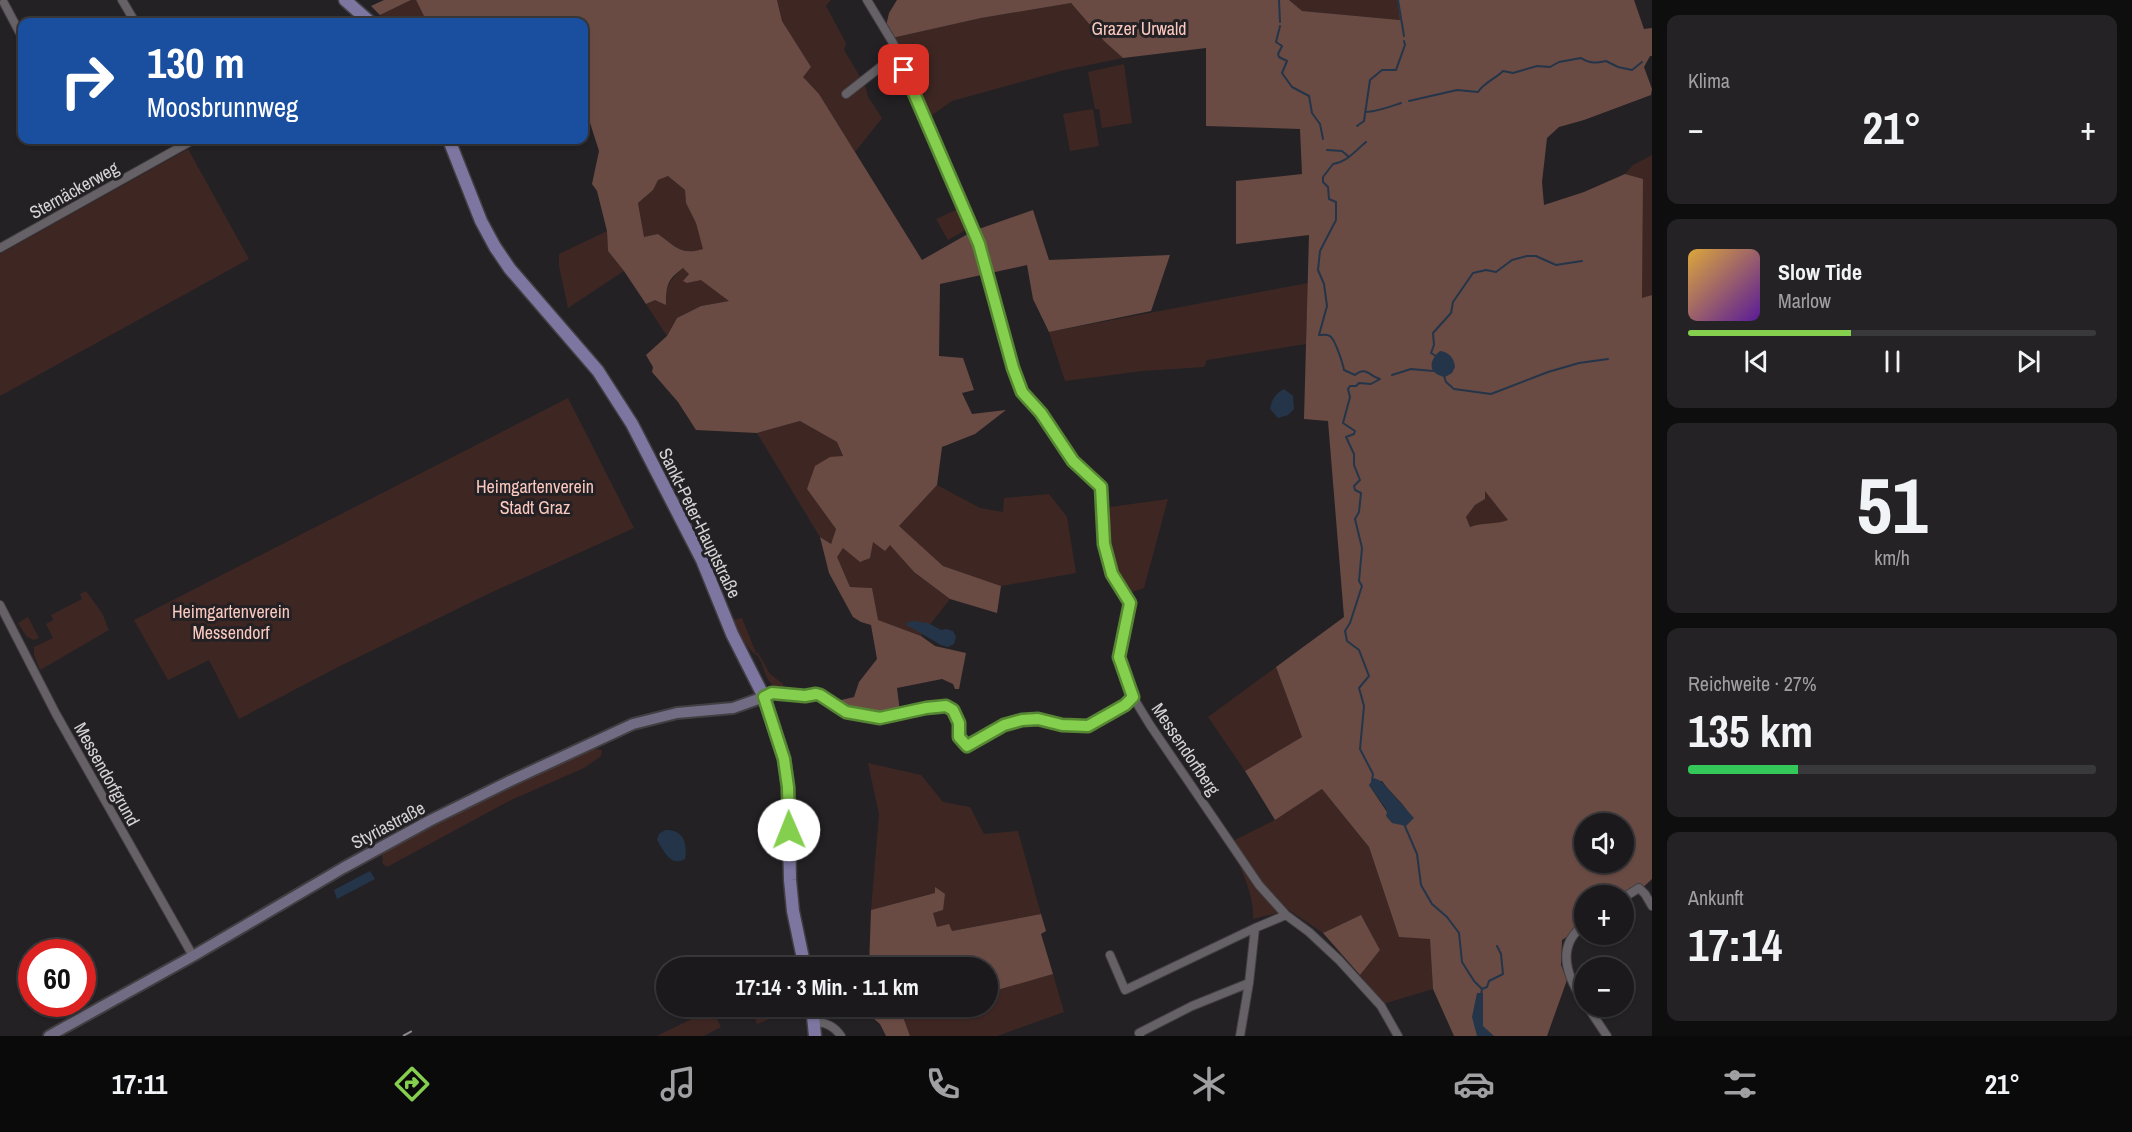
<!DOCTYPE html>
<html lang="de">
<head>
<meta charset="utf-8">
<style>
	:root { --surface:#1b191c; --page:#242225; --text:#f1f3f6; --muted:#a0a0a3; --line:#39383b; --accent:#84cf4d }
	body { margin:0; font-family:"Archivo Narrow",sans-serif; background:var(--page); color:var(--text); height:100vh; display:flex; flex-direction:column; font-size:22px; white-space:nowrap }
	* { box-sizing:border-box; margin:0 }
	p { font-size:20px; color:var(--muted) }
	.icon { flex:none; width:33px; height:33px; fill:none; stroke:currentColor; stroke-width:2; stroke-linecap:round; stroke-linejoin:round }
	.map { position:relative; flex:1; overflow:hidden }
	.panel { display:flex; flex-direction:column; gap:15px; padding:15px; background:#0f0e0f; width:480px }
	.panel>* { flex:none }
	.hud { position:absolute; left:18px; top:18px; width:570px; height:126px; border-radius:12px; box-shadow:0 2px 4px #0004,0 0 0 2px var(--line); background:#1a4fa0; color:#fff; overflow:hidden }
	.controls { position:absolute; left:1574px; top:813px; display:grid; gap:12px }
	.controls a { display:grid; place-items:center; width:60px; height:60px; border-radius:50%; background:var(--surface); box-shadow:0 2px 4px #0004,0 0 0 2px var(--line); font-size:30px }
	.speed { position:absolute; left:18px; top:939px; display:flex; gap:12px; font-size:30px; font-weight:700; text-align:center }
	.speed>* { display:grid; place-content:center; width:78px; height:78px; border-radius:50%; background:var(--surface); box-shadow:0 2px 4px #0004,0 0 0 2px var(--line); line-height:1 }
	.speed .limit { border:9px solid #d22; background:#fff; color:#111 }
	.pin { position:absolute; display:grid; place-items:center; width:51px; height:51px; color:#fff; margin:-26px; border-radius:12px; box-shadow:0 3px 9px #0006 }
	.me { position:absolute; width:66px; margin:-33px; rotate:359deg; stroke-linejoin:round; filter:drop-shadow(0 0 4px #0008) }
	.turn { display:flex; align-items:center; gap:21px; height:126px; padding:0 30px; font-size:27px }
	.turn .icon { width:78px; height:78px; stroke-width:2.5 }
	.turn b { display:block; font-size:42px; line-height:51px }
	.big { font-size:45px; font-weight:700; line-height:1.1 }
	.panel .card { flex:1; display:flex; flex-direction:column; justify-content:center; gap:9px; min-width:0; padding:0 21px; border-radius:12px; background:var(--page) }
	.panel .dial { align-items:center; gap:0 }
	.dial b { font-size:78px; line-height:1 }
	.song { display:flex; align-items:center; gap:18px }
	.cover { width:72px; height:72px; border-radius:9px; background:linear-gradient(135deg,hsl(40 70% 55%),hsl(270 70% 35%)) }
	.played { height:6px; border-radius:3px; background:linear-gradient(90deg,var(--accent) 40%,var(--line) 40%) }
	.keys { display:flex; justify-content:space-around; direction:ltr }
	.heat { display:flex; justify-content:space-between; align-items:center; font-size:33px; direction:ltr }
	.charge { height:9px; border-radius:4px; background:linear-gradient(90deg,#34c759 27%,var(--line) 0) }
	.trip { position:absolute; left:656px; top:957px; width:342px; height:60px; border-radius:30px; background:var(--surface); box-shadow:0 2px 4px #0004,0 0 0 2px var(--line); font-weight:700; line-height:60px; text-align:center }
	.dock { display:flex; height:96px; justify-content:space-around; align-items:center; background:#0b0a0b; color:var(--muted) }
	.dock .icon { width:42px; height:42px }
	.dock .active { color:var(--accent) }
	.dock b { font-size:27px; color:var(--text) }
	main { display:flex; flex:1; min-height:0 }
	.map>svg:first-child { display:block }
	.green { fill:#3e2723 }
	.forest { fill:#694b44; fill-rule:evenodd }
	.water { fill:#243549 }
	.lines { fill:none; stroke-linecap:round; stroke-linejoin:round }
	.stream { stroke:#243549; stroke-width:2 }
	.street-casing { stroke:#423e42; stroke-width:10 }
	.secondary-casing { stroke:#423e42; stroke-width:14 }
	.primary-casing { stroke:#423e42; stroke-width:15 }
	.street { stroke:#656166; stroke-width:8 }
	.secondary { stroke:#716c83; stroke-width:10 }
	.primary { stroke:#7c76a0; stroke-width:12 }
	.rail { stroke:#8d8a8d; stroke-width:2; stroke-dasharray:10 10; stroke-linecap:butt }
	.route-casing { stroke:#568732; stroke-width:15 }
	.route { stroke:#84cf4d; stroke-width:10 }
	.labels { text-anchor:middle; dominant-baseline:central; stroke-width:6; stroke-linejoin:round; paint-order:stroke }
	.park-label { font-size:18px; fill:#fbc9bf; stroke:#242125 }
	.street-label { font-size:18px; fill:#d6d3d6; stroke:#242125 }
</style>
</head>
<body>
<main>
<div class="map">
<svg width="1652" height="1036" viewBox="0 0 1652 1036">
	<rect width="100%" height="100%" fill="#242125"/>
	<path class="green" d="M411,0H416L427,22H385L380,15Z
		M777,0H831L826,6L846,43L844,50L865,85L868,97L882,118L855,152L819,94L802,77L811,67L782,21Z
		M1289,0H1398L1401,20L1302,11Z
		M1071,3L1104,41L1123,58L1064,70L952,101L929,117L926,108L917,101L892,38L981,18Z
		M1124,64L1132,123L1102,128L1099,109H1095L1088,72Z
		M1093,109L1099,146L1070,151L1063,114Z
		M188,149L249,259L0,396V254Z
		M1652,155V295L1642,299L1643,180L1625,174L1633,165Z
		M668,176L685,190L686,203L696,223L704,249C681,256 675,246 658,234L644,238L638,203L653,190L658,180Z
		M958,209L964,224V231L948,240L936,219Z
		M607,231L608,251L624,271L568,308L559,266V254Z
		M683,268L689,273L684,281L688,283L701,279L730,301L701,306L677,318L667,336L646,304C663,298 669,279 683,268Z
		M1308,283L1306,344L1207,360L1204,367L1142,371L1065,381L1049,332Z
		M568,398L634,528L490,593L334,669L239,719L209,660L168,680L134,620Z
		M800,421L837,442L843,457L807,489L836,529L831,544L820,537L757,433Z
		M937,485L980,508L1003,512L1004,498L1049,494L1067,517L1076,573L1001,586L943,566L898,526Z
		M1485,490L1509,520L1499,524L1470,527L1466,517L1475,505L1485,499Z
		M1168,499L1144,588L1132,592L1109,560L1110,507Z
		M873,542L890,544L914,572L950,599L921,636L877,620L872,588L850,587L836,557L843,548Z
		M86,591L102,613L109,630L40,670L34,655V647L53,638L46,624L53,620L51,615L82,599L80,594Z
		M28,617L39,638L34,640L27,637L18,623Z
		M742,618L756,653H758L770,674L783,684L784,688C765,689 766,669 758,656C746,649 739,633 733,620Z
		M1276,667L1302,737L1245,771L1208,717Z
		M595,749L602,750L601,756L584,768L511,800L387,867L383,864L382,855L401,842L478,802L564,761Z
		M868,763L921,775L943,802L970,807L984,834L1018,831L1041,914L952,931L937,927L933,913L943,910L935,888V893L871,910L879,814Z
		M1322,789L1369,847L1399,937L1430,938L1433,989L1383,1004L1360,975L1380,950L1361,915L1323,933L1289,910L1253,919C1255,897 1240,862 1227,844L1275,820Z
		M1053,974L1064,1012L997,1036H910L902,1017L941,1007L987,1006V993Z
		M767,1006L774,1007L777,1016L757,1024L753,1010Z
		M712,1009L721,1027L704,1036H657Z"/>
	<path class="forest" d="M384,0H411L380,15L371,6Z
		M416,0H777L782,21L811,67L803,77L819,94L922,260L973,231L1033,210L1049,260L1170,255L1151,311L1049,332L1033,299L1027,265L940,284L939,356L963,358L974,390L962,393L972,414L1006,410L975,434L942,447L937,485L899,526L943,566L1001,586L997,613L950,599L914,572L890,545L885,551L873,542L870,558L860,562L843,548L837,557L850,587L872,588L878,620L921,636L935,646L966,653L959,689H955L953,684L942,679L897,688L900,712L891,722L848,717L824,704L854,697L859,682L877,659L871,625L861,622L853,617L829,573L820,537L831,544L836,529L807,489L815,466L830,457L843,456L837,442L800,421L757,433L696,430L678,402L652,372L653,367L646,355L667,336L677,318L701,306L729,301L701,280L687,283L683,281L689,274L683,268C667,280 666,285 666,305L655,300L646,304L624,271L608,251L607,231L597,191L592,184L599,151L584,104V22H427ZM668,176L685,190L686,203L696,223L703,249C681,256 675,246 658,234L644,237L638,203L653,190L658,180Z
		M897,0H1289L1302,11L1400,20L1398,0H1634L1644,29L1652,28V56H1650L1644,67L1652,89L1651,95L1584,120L1559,127L1547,138L1542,182L1544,205L1584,192L1625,174L1643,179L1642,298L1652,295V879L1638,892L1623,896H1584V926L1562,940L1561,965L1567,980L1547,1036H1454L1433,989L1430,939L1399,937L1369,847L1322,789L1275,820L1245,771L1302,737L1276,667L1344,617L1328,421L1304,419L1309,235L1236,244V181L1302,174L1300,129L1206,126V48L1123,58L1104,41L1071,3L981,18L892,38L886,26L889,13ZM1485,491L1508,520C1496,525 1483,522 1470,527L1466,517L1475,505L1485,499ZM1382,781C1390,793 1402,801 1409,814L1387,812L1369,785ZM1584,824H1623V862H1584Z
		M935,887L945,894L943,910L933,913L937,927L949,924L952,931L1041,914L1046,931L1041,934L1053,974L987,993V968L869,967L871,910L935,893Z
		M1361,915L1380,950L1360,975L1323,933Z
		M860,1007H941L903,1017L910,1036H886L880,1024Z"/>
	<path class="water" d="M1440,351C1449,352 1454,358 1455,367L1452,373L1445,377C1428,374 1428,361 1440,351Z
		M1284,389L1293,396L1294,409L1288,415L1278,418L1270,409C1272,399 1275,394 1284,389Z
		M912,621L928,623L941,630L946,629L953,631L956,637L954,644L948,647L941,645L905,624Z
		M1374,778L1381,781L1414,818L1406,826L1392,823L1386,816L1387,812L1386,809L1369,785Z
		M665,830C683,829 688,843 685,859C670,867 665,852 657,840L659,834Z
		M370,871L375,879L337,899L334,890Z
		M1477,993H1483V1026L1494,1036H1477L1472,1017Z"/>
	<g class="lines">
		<path class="stream" d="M1279,0L1280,22
			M1398,0L1404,36
			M1280,26L1276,42L1282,46L1278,54L1279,57L1287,61L1282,73L1292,87L1309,96L1312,113L1320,124L1323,139
			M1409,101L1457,90L1478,92C1485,82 1495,79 1503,71L1513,73L1537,66L1550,67L1559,62L1581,58C1590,64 1596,63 1606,61L1618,67L1632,70L1642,62
			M1365,112C1376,112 1389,107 1401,103
			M1357,126L1364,121L1370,80L1382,70H1396L1405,45L1404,41
			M1366,142C1355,151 1347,162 1333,164L1323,177V182L1328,187L1329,199L1336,202V220L1320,251L1318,270L1324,284L1327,306L1319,335C1322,335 1326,334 1330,336C1335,339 1343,364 1344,370L1355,375C1366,366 1369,376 1380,379L1371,384L1359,383L1356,386H1350L1348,389L1350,397L1343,423L1355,431L1354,434L1346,437L1354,454V465L1360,480L1354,486L1355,490L1361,493L1359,512L1355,519L1362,548L1359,581L1362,586L1350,623L1345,631L1347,641L1359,650L1369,676L1359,688L1364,706L1360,749L1373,774L1372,781
			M1327,150L1342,151L1349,157
			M1436,356L1431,353L1434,345L1433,333L1451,313L1453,302L1473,273L1486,270L1496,272L1512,260L1527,256H1536L1556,265L1582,261
			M1392,375L1411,369L1433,371
			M1444,376L1446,382L1454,389L1491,394L1548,372L1579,363L1608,359
			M1404,824L1417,854L1421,885L1432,904L1447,917L1459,933L1462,962L1474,981L1482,989L1481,995
			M1482,989L1487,987L1489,981L1503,974L1501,954L1497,946"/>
		<defs>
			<path id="street" d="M122,0L135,22
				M867,0L893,43L979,245L1013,367L1022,391L1041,413L1073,461L1101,487L1104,544L1111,574L1130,603L1119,658L1133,697L1150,725L1259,885L1286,915L1309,932L1339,960L1381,1006L1398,1036
				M4,3L22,37
				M846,94L897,54
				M0,248L193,140
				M0,605L56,714L193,956
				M764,697L773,692L805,696L816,695L846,712L880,718L926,708L946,706L953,710L959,723V737L967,745L1004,725L1022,720L1038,719L1062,725L1088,726L1125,705L1133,697
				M1623,898L1639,888L1645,894L1652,906
				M1584,925C1555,946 1567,977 1584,1002
				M1110,955L1125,990L1255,928
				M1587,1006L1607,1036
				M814,1023C825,1021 835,1027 841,1036
				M1140,1036L1139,1033L1192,1006L1249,983
				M1240,1036L1249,983L1255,928L1286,915"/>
			<path id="secondary" d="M49,1036L193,956L343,868L429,821L510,781L633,724L677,713L733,708L764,697"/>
			<path id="primary" d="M345,0L370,22
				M449,140L481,221L495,247L510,269L598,371L632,424L702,560L732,634L764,697L784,758L788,787L790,880L793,911L805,968
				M812,1006L815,1036"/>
		</defs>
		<use href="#street" class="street-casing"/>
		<use href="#secondary" class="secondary-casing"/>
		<use href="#primary" class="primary-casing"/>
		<use href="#street" class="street"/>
		<use href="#secondary" class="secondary"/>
		<use href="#primary" class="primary"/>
		<path class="rail" d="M403,1036L414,1030"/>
	</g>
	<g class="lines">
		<defs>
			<path id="route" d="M789,830L788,787L784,759L764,697L772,693L805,696L816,694L820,695L846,712L880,718L926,708L946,706L953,710L959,723V737L967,746L1004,725L1022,720L1038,719L1062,725L1088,726L1125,705L1133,697L1119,657L1130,603L1112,574L1104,544L1101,487L1073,461L1041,413L1022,392L1013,368L979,244L904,70"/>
		</defs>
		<use href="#route" class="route-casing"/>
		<use href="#route" class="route"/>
	</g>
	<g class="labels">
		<g class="park-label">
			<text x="1139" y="28">Grazer Urwald</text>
			<text x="535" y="486">Heimgartenverein<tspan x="535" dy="21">Stadt Graz</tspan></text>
			<text x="231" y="611">Heimgartenverein<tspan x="231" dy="21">Messendorf</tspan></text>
		</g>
		<g class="street-label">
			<text transform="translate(74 190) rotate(-29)">Sternäckerweg</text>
			<text transform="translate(700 523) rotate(64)">Sankt-Peter-Hauptstraße</text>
			<text transform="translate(1186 749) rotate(56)">Messendorfberg</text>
			<text transform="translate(107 774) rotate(61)">Messendorfgrund</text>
			<text transform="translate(388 825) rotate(-28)">Styriastraße</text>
		</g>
	</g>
</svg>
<div class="controls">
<a><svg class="icon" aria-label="sound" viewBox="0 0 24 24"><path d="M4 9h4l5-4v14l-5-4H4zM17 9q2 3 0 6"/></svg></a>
<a>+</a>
<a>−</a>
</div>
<div class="speed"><div class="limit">60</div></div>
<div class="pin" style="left:904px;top:70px;background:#d93025"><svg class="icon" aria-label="arrive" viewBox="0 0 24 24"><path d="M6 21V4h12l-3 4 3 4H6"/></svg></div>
<svg class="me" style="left:789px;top:830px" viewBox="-20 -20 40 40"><circle r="19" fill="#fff"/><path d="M0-13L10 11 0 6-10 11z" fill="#84cf4d"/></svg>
<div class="trip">17:14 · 3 Min. · 1.1 km</div>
<div class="hud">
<div class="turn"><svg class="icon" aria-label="right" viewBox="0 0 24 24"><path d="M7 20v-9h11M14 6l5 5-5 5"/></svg><div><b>130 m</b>Moosbrunnweg</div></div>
</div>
</div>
<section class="panel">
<div class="card"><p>Klima</p>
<div class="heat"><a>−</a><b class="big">21°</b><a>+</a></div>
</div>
<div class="card">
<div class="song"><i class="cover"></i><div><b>Slow Tide</b><p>Marlow</p></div></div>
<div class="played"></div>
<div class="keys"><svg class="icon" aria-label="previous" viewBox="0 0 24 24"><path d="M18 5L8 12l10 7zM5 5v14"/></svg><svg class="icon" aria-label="pause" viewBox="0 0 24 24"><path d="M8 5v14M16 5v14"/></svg><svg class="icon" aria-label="next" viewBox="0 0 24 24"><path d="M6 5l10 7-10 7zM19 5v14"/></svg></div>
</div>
<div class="card dial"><b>51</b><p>km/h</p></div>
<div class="card"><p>Reichweite · 27%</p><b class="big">135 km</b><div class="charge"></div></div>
<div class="card"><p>Ankunft</p><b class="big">17:14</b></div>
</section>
</main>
<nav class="dock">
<b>17:11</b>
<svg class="icon active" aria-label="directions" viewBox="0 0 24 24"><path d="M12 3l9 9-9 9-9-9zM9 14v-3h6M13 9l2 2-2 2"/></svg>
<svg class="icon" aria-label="music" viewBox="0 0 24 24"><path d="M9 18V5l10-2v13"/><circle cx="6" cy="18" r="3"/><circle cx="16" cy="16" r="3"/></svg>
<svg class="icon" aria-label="phone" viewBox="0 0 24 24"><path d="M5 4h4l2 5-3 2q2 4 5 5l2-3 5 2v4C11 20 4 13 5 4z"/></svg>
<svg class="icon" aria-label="climate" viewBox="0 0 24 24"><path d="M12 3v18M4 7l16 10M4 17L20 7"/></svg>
<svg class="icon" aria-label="car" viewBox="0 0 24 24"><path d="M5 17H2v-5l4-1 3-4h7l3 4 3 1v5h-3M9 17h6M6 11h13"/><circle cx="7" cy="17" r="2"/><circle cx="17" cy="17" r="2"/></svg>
<svg class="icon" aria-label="filters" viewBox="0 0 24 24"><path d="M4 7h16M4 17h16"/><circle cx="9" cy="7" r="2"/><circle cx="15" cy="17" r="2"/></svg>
<b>21°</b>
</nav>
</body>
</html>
